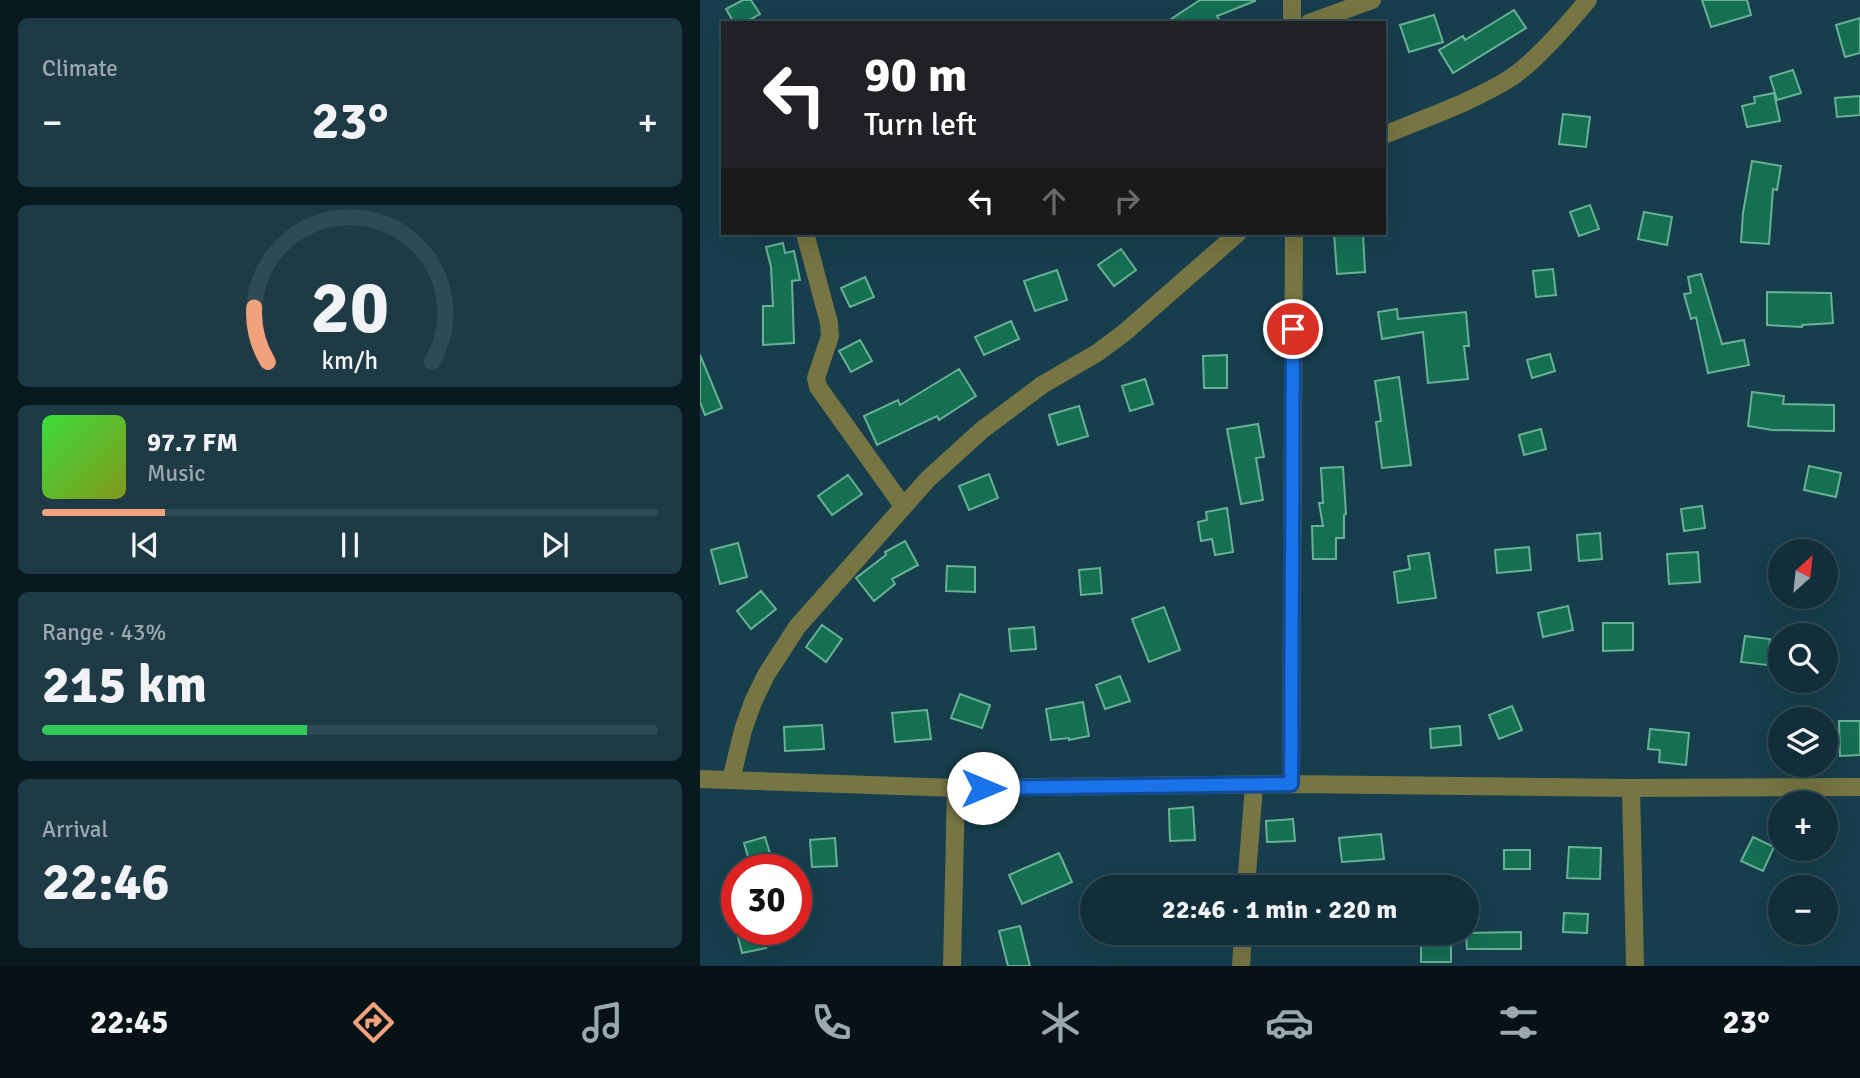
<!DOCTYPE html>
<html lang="en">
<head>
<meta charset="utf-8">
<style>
	:root { --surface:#112e3a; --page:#1e3a45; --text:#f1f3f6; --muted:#9ca8af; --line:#304a54; --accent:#f1a17b }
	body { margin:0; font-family:Signika,sans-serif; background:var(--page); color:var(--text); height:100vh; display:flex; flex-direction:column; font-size:26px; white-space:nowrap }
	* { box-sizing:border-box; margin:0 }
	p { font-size:23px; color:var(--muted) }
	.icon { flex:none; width:38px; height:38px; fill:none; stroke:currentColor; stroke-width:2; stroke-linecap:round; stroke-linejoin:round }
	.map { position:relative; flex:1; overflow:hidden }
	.drawer { display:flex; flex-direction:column; gap:18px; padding:18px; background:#091920; width:700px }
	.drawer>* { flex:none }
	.top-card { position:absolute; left:21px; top:21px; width:665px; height:214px; border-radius:0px; box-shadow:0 7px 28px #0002,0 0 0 2px var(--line); background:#202124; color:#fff; overflow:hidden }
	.needle { width:46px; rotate:27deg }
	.fabs { position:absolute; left:1068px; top:539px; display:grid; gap:14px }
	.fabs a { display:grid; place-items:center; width:70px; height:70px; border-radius:50%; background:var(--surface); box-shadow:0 7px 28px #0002,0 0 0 2px var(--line); font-size:35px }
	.speed { position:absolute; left:21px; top:854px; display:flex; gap:14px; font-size:35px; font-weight:700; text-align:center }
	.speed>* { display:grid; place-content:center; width:91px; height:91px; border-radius:50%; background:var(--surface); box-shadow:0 7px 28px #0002,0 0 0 2px var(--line); line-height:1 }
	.speed .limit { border:10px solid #d22; background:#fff; color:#111 }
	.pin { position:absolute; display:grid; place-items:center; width:60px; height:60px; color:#fff; margin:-30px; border:4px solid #fff; border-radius:50%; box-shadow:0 2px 7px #0007 }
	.me { position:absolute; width:77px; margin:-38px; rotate:90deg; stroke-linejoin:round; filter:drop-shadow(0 0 5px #0008) }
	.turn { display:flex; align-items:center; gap:24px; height:147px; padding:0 28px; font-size:32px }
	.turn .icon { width:91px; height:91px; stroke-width:2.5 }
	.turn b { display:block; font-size:49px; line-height:60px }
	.lanes { display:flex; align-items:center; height:66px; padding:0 28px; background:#0003; justify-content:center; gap:35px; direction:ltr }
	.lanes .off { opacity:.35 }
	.big { font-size:52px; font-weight:700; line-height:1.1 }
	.drawer .widget { flex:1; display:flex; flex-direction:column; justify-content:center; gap:10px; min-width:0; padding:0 24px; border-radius:10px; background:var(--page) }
	.drawer .dial { align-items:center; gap:0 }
	.dial svg { height:182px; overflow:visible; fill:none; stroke:var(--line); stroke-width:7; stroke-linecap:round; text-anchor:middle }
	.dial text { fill:var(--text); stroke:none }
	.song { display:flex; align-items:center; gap:21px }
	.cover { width:84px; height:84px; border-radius:10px; background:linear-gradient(135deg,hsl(120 70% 55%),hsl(70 70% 35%)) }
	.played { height:7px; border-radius:4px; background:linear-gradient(90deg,var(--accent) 20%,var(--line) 20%) }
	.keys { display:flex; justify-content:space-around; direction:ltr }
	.heat { display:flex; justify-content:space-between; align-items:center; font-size:38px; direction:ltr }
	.charge { height:10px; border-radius:5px; background:linear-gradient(90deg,#34c759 43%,var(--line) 0) }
	.trip { position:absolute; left:380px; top:875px; width:399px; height:70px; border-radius:35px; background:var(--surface); box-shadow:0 7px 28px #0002,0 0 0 2px var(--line); font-weight:700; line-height:70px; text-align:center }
	.tabs { display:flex; height:112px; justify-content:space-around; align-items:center; background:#071217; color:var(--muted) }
	.tabs .icon { width:49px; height:49px }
	.tabs .selected { color:var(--accent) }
	.tabs b { font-size:32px; color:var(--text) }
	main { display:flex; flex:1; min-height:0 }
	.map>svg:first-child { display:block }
	.building { fill:#146f53; stroke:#68b194; stroke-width:2 }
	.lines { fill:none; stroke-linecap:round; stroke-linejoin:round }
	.minor { stroke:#777543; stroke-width:18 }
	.route-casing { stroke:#114b97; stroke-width:18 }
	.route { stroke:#1a73e8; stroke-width:12 }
</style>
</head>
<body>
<main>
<section class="drawer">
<div class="widget"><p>Climate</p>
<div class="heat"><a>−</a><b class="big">23°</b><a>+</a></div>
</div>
<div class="widget dial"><svg viewBox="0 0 100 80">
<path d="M14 69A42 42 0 1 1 86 69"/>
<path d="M14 69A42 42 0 0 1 8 45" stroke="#f1a17b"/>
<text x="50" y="56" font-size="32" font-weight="700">20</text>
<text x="50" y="72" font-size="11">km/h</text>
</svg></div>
<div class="widget">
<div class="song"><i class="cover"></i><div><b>97.7 FM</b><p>Music</p></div></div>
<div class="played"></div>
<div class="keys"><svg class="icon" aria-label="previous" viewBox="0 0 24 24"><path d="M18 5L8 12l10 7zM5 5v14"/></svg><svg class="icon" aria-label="pause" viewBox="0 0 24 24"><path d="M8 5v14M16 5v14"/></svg><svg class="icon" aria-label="next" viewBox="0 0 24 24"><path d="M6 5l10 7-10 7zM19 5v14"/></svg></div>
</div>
<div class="widget"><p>Range · 43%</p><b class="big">215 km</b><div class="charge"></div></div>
<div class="widget"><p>Arrival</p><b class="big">22:46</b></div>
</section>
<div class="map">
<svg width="1160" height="966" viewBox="0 0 1160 966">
	<rect width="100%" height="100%" fill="#173e4d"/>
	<path class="building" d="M43,0H51L60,14L44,23H34L26,9Z
		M500,0H555V1L517,16L521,23H465Z
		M1002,0H1047L1051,15L1011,27Z
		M814,10L826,28L753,73L739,50L763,36L765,40Z
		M734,15L743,42L709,52L700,25Z
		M1160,18V53L1145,57L1136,25Z
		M1093,70L1101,93L1077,100L1070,77Z
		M1074,93L1080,121L1047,127L1042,106L1055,103L1054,97Z
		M1160,96V115L1137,117L1135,98Z
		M863,114L890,117L886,147L859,144Z
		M1052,161L1081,166L1077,190L1073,189L1069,244L1041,242L1043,213Z
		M890,205L899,229L879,236L870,212Z
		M944,212L972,217L967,245L938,239Z
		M634,233H663L665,272L637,274Z
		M83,243L85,253L94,251L100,280L92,281L94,343L63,345V306H73L71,267L66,247Z
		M421,249L436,270L414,286L398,265Z
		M853,269L856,295L836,297L833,271Z
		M357,270L367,300L335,311L324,281Z
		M1001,274L1022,344L1044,340L1049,365L1008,373L996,317L991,319L984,294L991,293L988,277Z
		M165,277L174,297L150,307L141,288Z
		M1067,292L1131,293L1133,323L1102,325V327L1067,325Z
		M697,309L698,319L766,312L769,346H764L768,379L728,383L723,332L682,339L678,312Z
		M311,321L319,339L284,355L275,337Z
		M160,340L172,361L151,372L139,351Z
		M850,354L855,371L832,378L827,360Z
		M0,355L22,408L5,415L0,402Z
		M527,355V388H504L503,356Z
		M259,369L276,396L239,420L237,416L177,445L164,416L198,400L200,405Z
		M699,377L711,465L682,468L676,422L681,421L675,381Z
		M445,379L453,404L430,411L422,386Z
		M1052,392L1084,396L1083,404L1134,405V431L1072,430L1048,426Z
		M379,406L388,436L358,445L349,415Z
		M558,424L564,457L556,458L563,500L541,504L527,429Z
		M841,429L846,449L824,455L819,435Z
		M1109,466L1141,473L1136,497L1104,490Z
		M643,467L646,514L644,515V538H636V559H613L612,526H623L619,503H623L621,468Z
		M289,474L298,498L269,510L259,486Z
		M148,475L162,494L132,515L118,496Z
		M1002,506L1005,528L984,531L981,509Z
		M527,508L533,552L515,555L512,539L501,541L498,522L507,520L506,512Z
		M900,533L902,559L879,561L877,535Z
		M205,541L218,565L192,579L195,584L174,601L156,578L186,555L185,552Z
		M38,543L47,577L20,584L11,550Z
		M829,547L831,570L797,573L795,550Z
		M998,552L1000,582L969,584L967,554Z
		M729,553L736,598L698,603L694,572L710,569L708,556Z
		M247,566L275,567V592L246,591Z
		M400,568L402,593L381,595L379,570Z
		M61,591L76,609L51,629L37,611Z
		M868,606L873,630L843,637L838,613Z
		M464,607L480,650L449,662L432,619Z
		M903,623H933V650L903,651Z
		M122,625L142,639L126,662L106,647Z
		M334,627L336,649L311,651L309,629Z
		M1045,636L1070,639L1067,665L1041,662Z
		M420,676L430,701L405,709L396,685Z
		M260,694L290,705L282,728L251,718Z
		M383,702L389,736L369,740V738L351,740L346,709Z
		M812,706L822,730L799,739L789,715Z
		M227,710L231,739L195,742L192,713Z
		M1139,721H1160V755L1140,756Z
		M122,725L124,749L85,751L84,727Z
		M760,726L761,745L731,748L730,729Z
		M950,729L989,733L986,765L959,762L960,750L948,749Z
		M493,807L495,840L470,841L469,809Z
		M593,819L595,841L567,842L566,821Z
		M681,834L684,859L642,862L639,838Z
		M65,837L75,870H52L44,843Z
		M1053,837L1074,847L1063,871L1041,861Z
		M135,838L137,866L112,867L110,840Z
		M869,847L901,848L900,879L867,878Z
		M804,850H830V869H804Z
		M359,853L372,882L322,904L309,875Z
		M864,913L888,914L887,933L863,932Z
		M320,926L330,966H308L299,931Z
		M36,929H62L66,948L42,953Z
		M821,932V949H767L766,933Z
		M721,933H751V962H721Z"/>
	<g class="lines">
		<path class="minor" d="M592,23V0
			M609,23L672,0
			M684,135C727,117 773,102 812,77C838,59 868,24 888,0
			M105,233L129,323L130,336L116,378L118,387L203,506
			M0,779L256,788L591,784L931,788L1160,787
			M31,780L43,730L53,702L66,675L97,627L228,479L282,430L342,385L397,353L424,333L538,233
			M591,784L594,233
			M931,788L935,966
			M546,887L554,786
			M252,966L256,788
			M541,966L543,933"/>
	</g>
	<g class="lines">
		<defs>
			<path id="route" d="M283,788L591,784L593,329"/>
		</defs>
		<use href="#route" class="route-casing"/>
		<use href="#route" class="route"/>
	</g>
</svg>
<div class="fabs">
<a><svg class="needle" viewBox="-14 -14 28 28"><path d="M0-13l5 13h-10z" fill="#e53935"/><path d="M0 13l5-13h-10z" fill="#9ca8af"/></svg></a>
<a><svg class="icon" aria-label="search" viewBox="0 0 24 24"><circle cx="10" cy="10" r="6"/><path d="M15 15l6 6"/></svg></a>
<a><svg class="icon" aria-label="layers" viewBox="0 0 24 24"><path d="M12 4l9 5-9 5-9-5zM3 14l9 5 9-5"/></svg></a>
<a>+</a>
<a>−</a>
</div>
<div class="speed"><div class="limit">30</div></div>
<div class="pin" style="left:593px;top:329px;background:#d93025"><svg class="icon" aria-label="arrive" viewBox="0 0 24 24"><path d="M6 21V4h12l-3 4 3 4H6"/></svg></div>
<svg class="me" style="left:283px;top:788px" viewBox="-20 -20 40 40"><circle r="19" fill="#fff"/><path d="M0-13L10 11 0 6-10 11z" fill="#1a73e8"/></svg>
<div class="trip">22:46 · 1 min · 220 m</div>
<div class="top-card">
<div class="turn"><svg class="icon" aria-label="left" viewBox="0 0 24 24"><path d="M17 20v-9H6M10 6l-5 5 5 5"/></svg><div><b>90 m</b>Turn left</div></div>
<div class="lanes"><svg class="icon" aria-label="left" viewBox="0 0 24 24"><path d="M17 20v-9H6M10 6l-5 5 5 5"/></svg><svg class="icon off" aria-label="ahead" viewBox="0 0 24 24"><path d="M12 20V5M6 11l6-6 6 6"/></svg><svg class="icon off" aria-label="right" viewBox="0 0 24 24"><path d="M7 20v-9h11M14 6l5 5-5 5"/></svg></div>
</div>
</div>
</main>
<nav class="tabs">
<b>22:45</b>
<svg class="icon selected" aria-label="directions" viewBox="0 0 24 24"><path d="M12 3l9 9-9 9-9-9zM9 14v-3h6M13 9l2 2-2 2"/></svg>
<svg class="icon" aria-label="music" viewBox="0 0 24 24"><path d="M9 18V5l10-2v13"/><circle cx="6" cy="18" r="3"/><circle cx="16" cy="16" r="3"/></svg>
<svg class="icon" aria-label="phone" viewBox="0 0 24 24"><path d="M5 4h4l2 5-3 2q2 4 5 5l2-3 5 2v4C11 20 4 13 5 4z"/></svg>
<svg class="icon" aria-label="climate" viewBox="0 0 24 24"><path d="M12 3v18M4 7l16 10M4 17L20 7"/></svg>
<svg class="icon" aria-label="car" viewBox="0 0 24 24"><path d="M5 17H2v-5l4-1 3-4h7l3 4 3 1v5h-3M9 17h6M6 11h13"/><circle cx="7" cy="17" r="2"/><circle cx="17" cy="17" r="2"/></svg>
<svg class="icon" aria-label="filters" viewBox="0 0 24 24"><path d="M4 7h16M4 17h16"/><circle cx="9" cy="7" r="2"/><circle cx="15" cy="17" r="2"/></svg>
<b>23°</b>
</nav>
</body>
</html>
